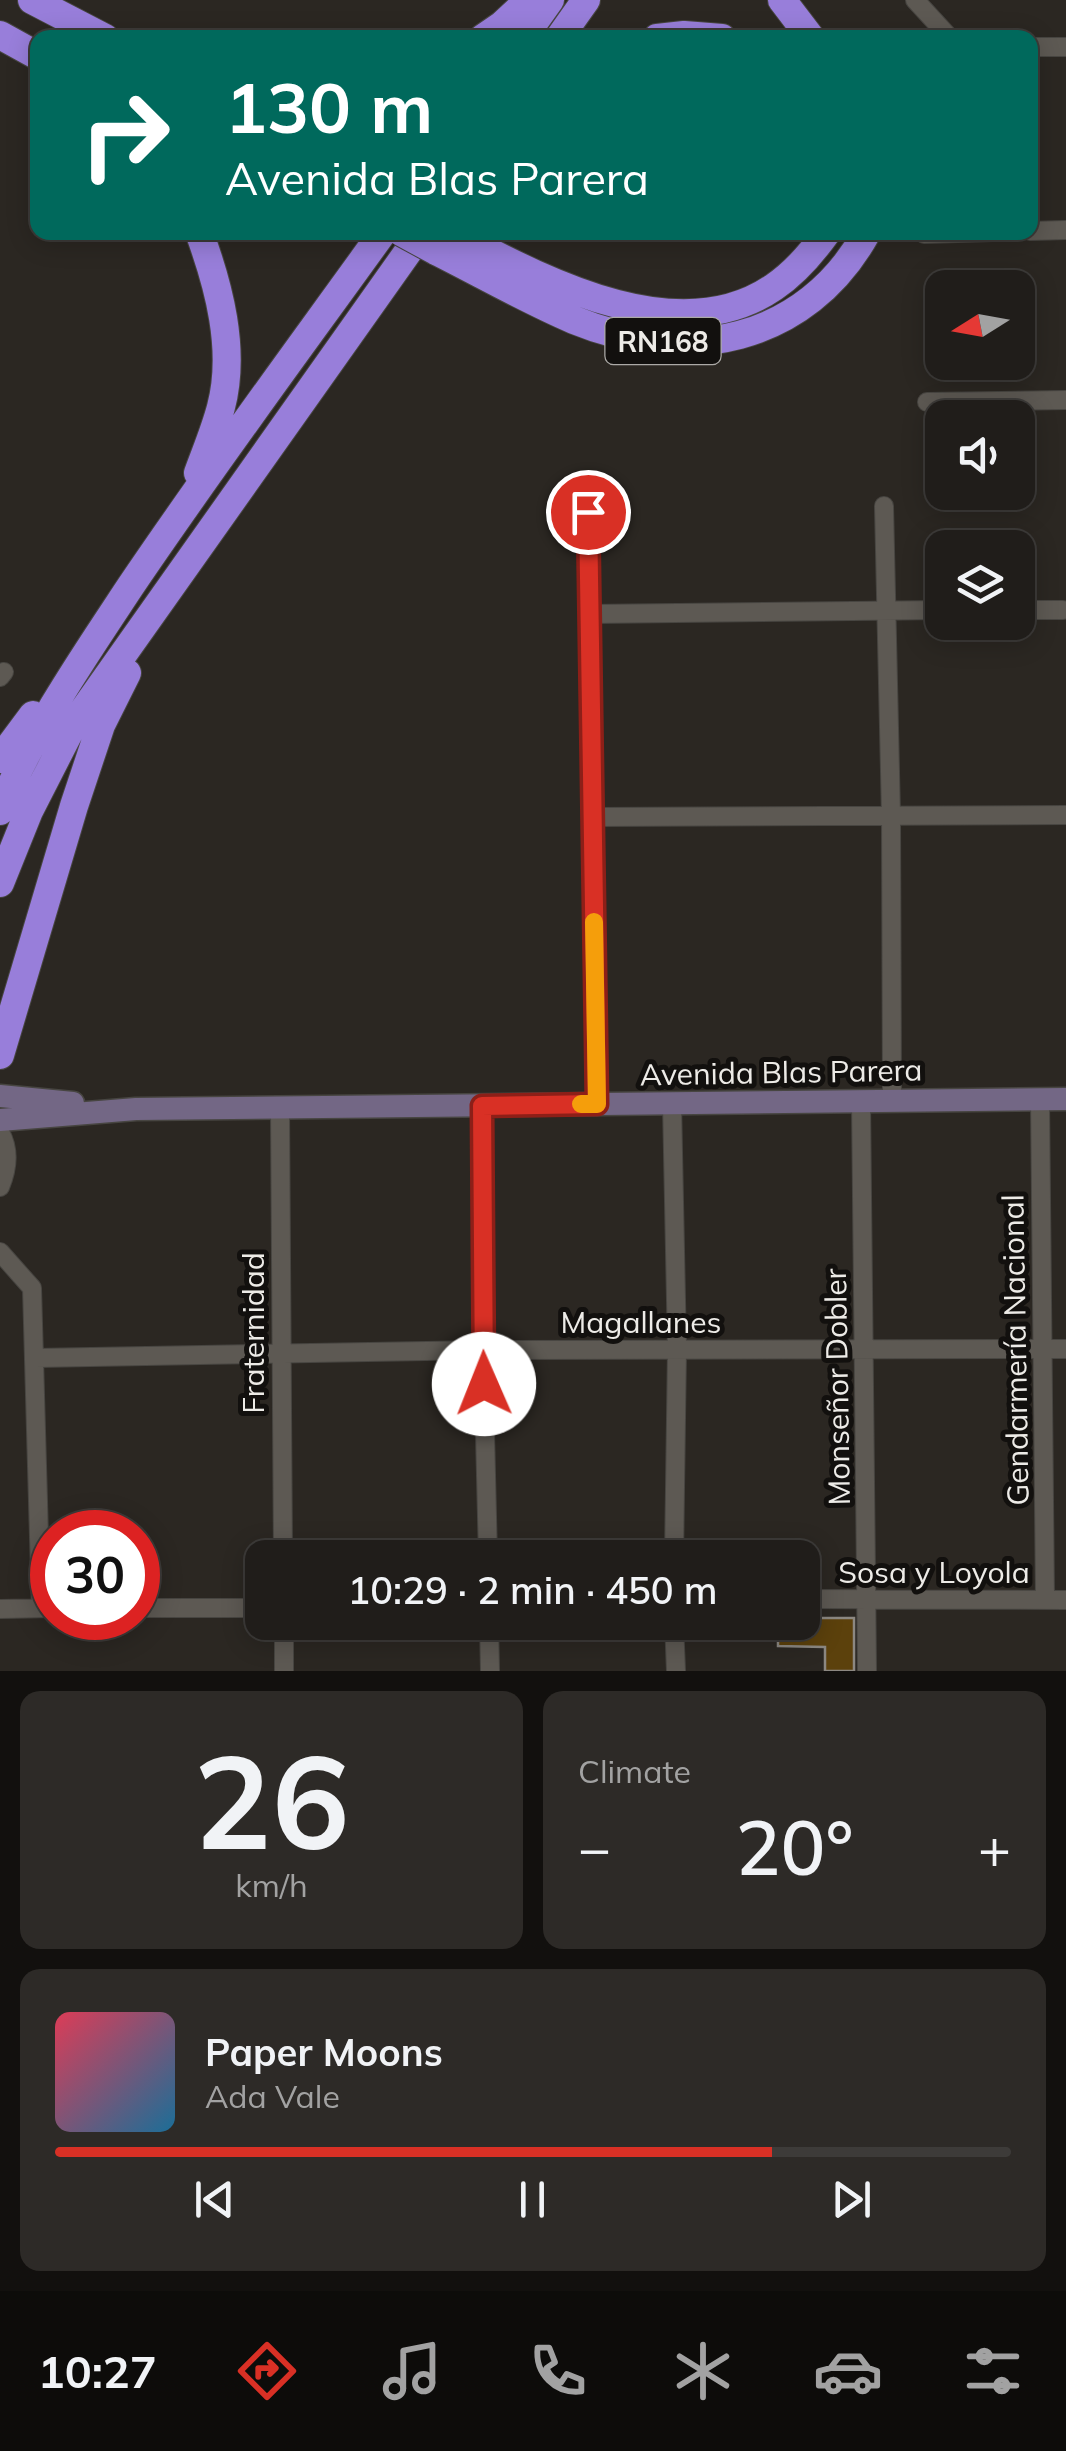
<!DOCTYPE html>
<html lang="en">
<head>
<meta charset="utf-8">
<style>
	:root { --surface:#201d1a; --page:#2d2a27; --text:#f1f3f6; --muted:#a2a2a2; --line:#3d3b39; --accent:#d93025 }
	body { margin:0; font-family:Mulish,sans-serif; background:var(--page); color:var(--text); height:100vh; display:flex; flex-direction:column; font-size:38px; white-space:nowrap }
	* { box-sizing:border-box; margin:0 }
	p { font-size:32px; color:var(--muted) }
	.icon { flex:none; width:55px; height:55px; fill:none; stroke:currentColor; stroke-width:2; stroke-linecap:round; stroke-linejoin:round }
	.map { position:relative; height:1671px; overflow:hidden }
	.side { display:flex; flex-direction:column; gap:20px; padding:20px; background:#12100e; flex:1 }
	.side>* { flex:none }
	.guide { position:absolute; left:30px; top:30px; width:1008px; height:210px; border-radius:20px; box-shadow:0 5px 25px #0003,0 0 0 2px var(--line); background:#00695c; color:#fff; overflow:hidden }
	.needle { width:65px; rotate:259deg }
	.controls { position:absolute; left:925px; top:270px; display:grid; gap:20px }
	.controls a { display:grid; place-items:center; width:110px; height:110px; border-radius:20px; background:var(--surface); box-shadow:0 5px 25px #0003,0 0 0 2px var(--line); font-size:50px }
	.speed { position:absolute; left:30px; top:1510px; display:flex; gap:20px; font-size:50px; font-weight:700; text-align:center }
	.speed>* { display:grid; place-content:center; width:130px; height:130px; border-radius:50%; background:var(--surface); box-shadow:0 5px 25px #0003,0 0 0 2px var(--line); line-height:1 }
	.speed .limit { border:15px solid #d22; background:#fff; color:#111 }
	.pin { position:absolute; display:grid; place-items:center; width:85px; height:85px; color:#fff; margin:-42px; border:5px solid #fff; border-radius:50%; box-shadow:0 2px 10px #0007 }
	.me { position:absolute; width:110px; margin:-55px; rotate:359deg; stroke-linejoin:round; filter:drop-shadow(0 0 8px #0008) }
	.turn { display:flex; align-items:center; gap:35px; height:210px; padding:0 30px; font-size:45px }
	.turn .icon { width:130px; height:130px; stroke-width:2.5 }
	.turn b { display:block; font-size:70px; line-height:85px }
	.big { font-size:75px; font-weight:600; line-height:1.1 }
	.side .tile { flex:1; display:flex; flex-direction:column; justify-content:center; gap:15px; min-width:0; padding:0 35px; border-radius:20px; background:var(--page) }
	.side .dial { align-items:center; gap:0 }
	.dial b { font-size:130px; line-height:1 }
	.song { display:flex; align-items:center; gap:30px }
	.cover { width:120px; height:120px; border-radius:15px; background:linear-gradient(135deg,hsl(350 70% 55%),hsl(200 70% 35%)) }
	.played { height:10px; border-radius:5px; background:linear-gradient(90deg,var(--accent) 75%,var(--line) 75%) }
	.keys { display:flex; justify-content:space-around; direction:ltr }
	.heat { display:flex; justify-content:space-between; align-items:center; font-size:55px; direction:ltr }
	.side .tiles { flex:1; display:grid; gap:20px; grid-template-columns:1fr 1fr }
	.tile:last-child { grid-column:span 2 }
	.trip { position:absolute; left:245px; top:1540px; width:575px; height:100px; border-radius:20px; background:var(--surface); box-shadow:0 5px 25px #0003,0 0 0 2px var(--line); font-weight:600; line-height:100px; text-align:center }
	.tab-bar { display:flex; height:160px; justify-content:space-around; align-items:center; background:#0d0c0a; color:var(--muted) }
	.tab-bar .icon { width:70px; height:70px }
	.tab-bar .selected { color:var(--accent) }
	.tab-bar b { font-size:45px; color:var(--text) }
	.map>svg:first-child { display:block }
	.building { fill:#5c410c; stroke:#8c8882; stroke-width:2.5 }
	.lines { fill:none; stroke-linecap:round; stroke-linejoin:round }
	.minor-casing { stroke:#474541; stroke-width:20 }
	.secondary-casing { stroke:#474541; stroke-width:25 }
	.trunk-casing { stroke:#474541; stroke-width:30 }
	.minor { stroke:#5d5953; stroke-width:18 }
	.secondary { stroke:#736785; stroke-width:22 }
	.trunk { stroke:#987eda; stroke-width:28 }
	.trunk-bridge-casing { stroke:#474541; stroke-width:30; stroke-linecap:butt }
	.trunk-bridge { stroke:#987eda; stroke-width:28 }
	.route-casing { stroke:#8d1f18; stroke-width:25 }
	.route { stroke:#d93025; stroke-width:18 }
	.slow { stroke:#f59e0b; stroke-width:18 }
	.labels { text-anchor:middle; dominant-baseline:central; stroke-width:10; stroke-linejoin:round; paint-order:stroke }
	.shield { fill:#12100e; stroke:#aba9a6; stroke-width:2.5 }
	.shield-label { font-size:28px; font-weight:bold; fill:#edebe7 }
	.street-label { font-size:30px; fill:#edebe7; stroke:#12100e }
</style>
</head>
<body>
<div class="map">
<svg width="1066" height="1671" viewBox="0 0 1066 1671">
	<rect width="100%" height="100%" fill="#2b2722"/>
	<path class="building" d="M802,1618H854V1671H825V1647L778,1646V1622H802Z"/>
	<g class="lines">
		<defs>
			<path id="minor" d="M915,0L950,38
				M1030,47H1066
				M1030,231L1066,230
				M924,234L993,232
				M927,402L1066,400
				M884,506L891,816L892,1101
				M588,512L597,1104
				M1018,610H1063
				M590,614L942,610
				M0,677L4,672
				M593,817L1066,815
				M1040,1099L1045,1600
				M861,1101L867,1671
				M672,1103L677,1349L674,1558
				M482,1105L483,1350L488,1558
				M280,1108L283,1558
				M0,1132C10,1150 8,1168 0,1187
				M0,1252L32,1288L41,1608
				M36,1358L483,1350L1066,1349
				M802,1599L1066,1600
				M138,1608H262
				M0,1609L52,1608
				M284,1622V1671
				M489,1622L490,1671
				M674,1622L676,1671"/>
			<path id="secondary" d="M0,1096L73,1103
				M0,1120L136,1109L1066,1099"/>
			<path id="trunk" d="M32,0L105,38
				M782,0L811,38
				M0,35L38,56
				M483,38L502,25L529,0
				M523,38L550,0
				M559,38L586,0
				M657,38L684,35L722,38
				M451,232C540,278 677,354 774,287C796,272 812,253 827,232
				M436,251C482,274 527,300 574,320C686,366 806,343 867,232
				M198,473C206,451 215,430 221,407C236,350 219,286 199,232
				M0,759L33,715
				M0,811C32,732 83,658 130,587C211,467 298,350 383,232
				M0,883L29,811L73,725L422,232
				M0,1055L74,806L101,725L127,673"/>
		</defs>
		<use href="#minor" class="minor-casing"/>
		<use href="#secondary" class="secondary-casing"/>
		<use href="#trunk" class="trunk-casing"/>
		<use href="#minor" class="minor"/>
		<use href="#secondary" class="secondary"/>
		<use href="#trunk" class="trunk"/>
		<defs>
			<path id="trunk-bridge" d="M401,232L436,251"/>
		</defs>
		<use href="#trunk-bridge" class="trunk-bridge-casing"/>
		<use href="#trunk-bridge" class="trunk-bridge"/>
	</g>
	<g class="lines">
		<defs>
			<path id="route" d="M484,1384L482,1106L597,1104L588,512"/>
		</defs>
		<use href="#route" class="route-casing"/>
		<use href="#route" class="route"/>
		<path class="slow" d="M581,1104H597L594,922"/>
	</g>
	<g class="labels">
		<rect class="shield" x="605.5" y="318" width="115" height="46" rx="8"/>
		<g class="shield-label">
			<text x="663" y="341">RN168</text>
		</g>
		<g class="street-label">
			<text transform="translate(781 1072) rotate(-1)">Avenida Blas Parera</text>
			<text x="641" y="1322">Magallanes</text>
			<text transform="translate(253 1333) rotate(-90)">Fraternidad</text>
			<text transform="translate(1015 1350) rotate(-91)">Gendarmería Nacional</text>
			<text transform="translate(837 1387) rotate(-91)">Monseñor Dobler</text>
			<text x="934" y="1572">Sosa y Loyola</text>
		</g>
	</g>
</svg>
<div class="controls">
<a><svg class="needle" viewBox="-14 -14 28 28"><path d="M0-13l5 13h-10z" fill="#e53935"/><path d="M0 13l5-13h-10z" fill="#a2a2a2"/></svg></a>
<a><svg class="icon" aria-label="sound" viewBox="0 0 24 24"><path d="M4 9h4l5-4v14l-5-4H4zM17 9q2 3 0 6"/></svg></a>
<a><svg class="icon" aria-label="layers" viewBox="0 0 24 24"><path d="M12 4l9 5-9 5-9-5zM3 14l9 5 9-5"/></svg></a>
</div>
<div class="speed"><div class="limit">30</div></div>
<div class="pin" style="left:588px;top:512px;background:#d93025"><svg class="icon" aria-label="arrive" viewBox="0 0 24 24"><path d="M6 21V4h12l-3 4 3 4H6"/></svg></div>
<svg class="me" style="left:484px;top:1384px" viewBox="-20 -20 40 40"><circle r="19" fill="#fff"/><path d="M0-13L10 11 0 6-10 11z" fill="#d93025"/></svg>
<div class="trip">10:29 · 2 min · 450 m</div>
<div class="guide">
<div class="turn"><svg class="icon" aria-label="right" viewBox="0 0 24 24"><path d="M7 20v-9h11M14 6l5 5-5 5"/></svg><div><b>130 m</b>Avenida Blas Parera</div></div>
</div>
</div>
<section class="side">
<div class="tiles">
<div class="tile dial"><b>26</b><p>km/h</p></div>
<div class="tile"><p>Climate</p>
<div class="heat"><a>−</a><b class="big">20°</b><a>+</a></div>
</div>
<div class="tile">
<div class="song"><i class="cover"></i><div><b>Paper Moons</b><p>Ada Vale</p></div></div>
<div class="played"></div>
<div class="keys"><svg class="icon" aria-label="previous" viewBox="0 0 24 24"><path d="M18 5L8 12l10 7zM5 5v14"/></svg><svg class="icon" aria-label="pause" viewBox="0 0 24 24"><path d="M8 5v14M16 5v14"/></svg><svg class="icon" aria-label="next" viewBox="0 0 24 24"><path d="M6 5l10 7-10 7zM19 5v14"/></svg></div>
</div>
</div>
</section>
<nav class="tab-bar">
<b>10:27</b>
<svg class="icon selected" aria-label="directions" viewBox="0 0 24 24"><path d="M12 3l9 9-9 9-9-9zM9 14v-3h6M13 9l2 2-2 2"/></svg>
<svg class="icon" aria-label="music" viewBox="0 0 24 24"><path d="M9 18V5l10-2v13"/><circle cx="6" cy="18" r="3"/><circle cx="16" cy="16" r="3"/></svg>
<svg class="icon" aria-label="phone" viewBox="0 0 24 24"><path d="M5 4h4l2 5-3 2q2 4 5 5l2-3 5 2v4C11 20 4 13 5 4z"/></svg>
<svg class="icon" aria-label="climate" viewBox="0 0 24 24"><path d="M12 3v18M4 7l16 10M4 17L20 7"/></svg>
<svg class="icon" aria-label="car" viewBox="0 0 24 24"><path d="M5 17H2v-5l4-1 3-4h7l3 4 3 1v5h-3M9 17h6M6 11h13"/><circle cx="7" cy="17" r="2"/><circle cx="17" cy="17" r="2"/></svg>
<svg class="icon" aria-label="filters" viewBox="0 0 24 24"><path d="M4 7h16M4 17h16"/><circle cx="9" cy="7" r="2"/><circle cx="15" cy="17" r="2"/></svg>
</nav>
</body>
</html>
